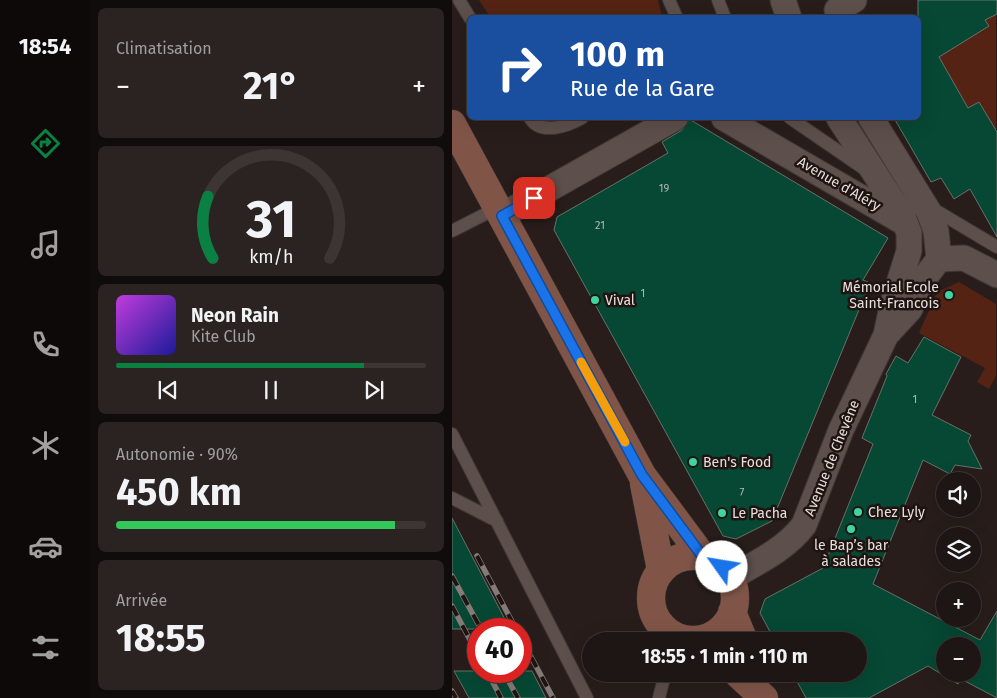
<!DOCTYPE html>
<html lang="fr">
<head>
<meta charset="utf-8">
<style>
	:root { --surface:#1e1614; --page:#2b2322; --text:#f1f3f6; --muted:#a19fa0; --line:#3c3534; --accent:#0b8043 }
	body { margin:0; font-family:"Fira Sans",sans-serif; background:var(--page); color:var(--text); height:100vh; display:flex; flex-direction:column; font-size:19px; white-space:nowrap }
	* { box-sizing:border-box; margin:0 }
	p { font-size:16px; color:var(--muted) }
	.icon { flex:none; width:28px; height:28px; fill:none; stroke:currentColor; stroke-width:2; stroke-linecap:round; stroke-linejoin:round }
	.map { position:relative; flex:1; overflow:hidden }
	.drawer { display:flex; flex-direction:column; gap:8px; padding:8px; background:#100c0b; width:362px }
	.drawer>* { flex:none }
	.hud { position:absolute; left:15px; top:15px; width:454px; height:105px; border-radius:8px; box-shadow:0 5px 20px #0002,0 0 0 1px var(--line); background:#1a4fa0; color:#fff; overflow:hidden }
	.controls { position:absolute; left:484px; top:472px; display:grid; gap:10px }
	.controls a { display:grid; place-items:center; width:45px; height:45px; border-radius:50%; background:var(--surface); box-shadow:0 5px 20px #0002,0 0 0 1px var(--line); font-size:25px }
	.speed { position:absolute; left:15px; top:618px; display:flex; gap:10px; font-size:25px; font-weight:700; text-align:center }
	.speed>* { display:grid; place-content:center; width:65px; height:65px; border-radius:50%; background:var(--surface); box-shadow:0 5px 20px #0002,0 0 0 1px var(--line); line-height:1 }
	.speed .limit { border:8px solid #d22; background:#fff; color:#111 }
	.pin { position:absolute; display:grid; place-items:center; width:42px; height:42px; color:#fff; margin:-21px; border-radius:10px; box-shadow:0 2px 8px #0006 }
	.me { position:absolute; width:55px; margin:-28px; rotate:302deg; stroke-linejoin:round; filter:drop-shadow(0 0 4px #0008) }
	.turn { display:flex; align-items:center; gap:18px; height:105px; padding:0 20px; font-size:22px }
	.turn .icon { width:65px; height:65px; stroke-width:2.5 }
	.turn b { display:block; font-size:35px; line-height:42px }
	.big { font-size:38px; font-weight:700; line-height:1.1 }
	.drawer .widget { flex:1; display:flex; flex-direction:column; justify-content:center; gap:8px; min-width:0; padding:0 18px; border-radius:8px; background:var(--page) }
	.drawer .dial { align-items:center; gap:0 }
	.dial svg { height:130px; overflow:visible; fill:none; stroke:var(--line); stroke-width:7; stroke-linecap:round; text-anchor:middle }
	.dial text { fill:var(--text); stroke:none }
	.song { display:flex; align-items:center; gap:15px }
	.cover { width:60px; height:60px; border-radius:8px; background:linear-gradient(135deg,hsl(290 70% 55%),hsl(240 70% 35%)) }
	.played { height:5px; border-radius:2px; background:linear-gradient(90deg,var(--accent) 80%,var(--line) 80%) }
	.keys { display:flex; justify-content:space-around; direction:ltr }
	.heat { display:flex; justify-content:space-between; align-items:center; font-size:28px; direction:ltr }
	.charge { height:8px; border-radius:4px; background:linear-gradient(90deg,#34c759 90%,var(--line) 0) }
	.trip { position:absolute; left:130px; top:632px; width:285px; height:50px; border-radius:25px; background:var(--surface); box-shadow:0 5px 20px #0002,0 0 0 1px var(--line); font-weight:700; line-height:50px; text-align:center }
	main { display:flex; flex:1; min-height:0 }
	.menu { display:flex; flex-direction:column; width:90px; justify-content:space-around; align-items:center; background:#0c0908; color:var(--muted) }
	.menu .icon { width:35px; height:35px }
	.menu .current { color:var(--accent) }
	.menu b { font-size:22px; color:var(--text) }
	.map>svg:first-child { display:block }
	.green { fill:#542313 }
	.building { fill:#064834; stroke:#65726c; fill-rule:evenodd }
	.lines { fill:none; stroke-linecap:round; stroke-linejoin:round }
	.lane-casing { stroke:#403734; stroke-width:14 }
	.street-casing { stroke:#403734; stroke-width:27 }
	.secondary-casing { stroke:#403734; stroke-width:29 }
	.lane { stroke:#5d4f4b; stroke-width:12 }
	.street { stroke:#5d4f4b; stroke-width:25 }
	.secondary { stroke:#805548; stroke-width:28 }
	.rail-casing { stroke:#847b78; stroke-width:5.5 }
	.rail { stroke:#1f1411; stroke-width:4; stroke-dasharray:11; stroke-linecap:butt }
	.route-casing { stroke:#114b97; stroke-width:12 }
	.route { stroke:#1a73e8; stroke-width:9 }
	.slow { stroke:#f59e0b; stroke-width:9 }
	.poi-dot { fill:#3fd4a2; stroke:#1f1411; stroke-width:2 }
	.labels { text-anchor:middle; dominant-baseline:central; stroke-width:5; stroke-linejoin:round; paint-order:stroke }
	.number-label { font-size:11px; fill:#afb9b2 }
	.street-label { font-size:14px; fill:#e7dfdc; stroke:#1f1411 }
	.poi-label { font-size:14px; fill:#e7dfdc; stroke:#1f1411; text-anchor:start }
</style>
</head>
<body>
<main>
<nav class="menu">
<b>18:54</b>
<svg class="icon current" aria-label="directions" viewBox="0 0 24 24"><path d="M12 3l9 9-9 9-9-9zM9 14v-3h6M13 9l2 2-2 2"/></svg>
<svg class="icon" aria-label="music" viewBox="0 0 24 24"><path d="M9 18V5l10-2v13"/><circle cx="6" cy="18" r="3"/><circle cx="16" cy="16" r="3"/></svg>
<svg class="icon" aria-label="phone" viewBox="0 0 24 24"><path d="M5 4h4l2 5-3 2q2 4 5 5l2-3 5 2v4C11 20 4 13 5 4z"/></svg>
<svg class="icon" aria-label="climate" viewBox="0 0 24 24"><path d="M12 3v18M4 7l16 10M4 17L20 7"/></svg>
<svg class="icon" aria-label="car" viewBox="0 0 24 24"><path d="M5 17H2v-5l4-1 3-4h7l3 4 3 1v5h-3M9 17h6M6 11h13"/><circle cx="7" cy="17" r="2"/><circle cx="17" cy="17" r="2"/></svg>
<svg class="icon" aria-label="filters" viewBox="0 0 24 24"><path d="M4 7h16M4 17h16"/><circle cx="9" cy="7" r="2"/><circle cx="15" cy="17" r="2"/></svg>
</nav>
<section class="drawer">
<div class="widget"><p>Climatisation</p>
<div class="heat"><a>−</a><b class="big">21°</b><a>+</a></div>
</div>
<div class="widget dial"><svg viewBox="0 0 100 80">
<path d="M14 69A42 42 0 1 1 86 69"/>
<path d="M14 69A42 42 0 0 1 11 31" stroke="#0b8043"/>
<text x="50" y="56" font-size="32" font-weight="700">31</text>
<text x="50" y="72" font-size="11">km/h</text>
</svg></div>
<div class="widget">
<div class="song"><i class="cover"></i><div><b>Neon Rain</b><p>Kite Club</p></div></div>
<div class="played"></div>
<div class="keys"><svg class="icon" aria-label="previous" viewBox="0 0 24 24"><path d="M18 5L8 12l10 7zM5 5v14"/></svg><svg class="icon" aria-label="pause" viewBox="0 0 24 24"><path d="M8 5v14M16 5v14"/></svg><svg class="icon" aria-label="next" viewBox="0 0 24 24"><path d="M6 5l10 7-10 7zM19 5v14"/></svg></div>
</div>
<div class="widget"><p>Autonomie · 90%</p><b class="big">450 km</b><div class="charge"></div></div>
<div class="widget"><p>Arrivée</p><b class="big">18:55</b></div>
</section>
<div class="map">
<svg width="545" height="698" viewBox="0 0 545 698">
	<rect width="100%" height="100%" fill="#281d1a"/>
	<path class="green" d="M27,0H206L210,17H38Z
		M544,14V132L527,102L516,108L500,80L488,87L471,57L537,26L533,20Z
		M507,282L544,304V376L537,389L525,382L533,368L467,333L485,292Z"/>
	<path class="building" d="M466,0H545V14L533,20L537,26L487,57L516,108L527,102L545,132V237L518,189L502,199L489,178L479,182L442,118H466Z
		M237,119L436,238L411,280L418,283L320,521L284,539L271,536L102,230L105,217L216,153L210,142L230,130Z
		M472,337L509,357L480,415L519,435L516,441L530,469L503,465L498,474L471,460L421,584L528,640L545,611V698L509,679L506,684L476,666L417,698H354L341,674H406V641H323L308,613L313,599L371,568L421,444L410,438L435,376L434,374L444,356L456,363ZM492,646H520V674H492Z
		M0,518L58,629H0Z
		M2,671H80L94,698H17Z"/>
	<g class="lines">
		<defs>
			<path id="lane" d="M7,0L18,18
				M217,0L225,18
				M266,0L273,18
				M78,118C89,136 116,126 130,118
				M338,118L411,168
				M478,207L545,247
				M0,231L45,208
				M0,434L135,698
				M0,498L45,521
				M220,641L221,635
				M207,698L213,674"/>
			<path id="street" d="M331,0L337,18
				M385,10L402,0
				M272,118L451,222
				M419,118L477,212L484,231L487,259
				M49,216L223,118
				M487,259L512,258L545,275
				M434,335L458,309L471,280L487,259
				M278,578C304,563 333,550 352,525L389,430L434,335L441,302L457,251V233L451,217L387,118"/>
			<path id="secondary" d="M0,124L190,475L251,557
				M192,484L209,570
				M199 598a42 42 0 1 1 84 0a42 42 0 1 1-84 0Z
				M280,612L292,641
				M286,674L312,698"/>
		</defs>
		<use href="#lane" class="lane-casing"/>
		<use href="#street" class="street-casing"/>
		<use href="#secondary" class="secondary-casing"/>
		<use href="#lane" class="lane"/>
		<use href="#street" class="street"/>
		<use href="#secondary" class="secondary"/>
		<defs>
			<path id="rail" d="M25,556L64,629
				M0,576L29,629
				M0,606L26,655
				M69,638L101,698
				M35,671L49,698
				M51,671L66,698
				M0,691L4,698"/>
		</defs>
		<use href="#rail" class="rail-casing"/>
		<use href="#rail" class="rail"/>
	</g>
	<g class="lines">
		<defs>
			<path id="route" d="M82,198L50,216L190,475L251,557L270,567"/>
		</defs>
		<use href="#route" class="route-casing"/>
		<use href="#route" class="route"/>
		<path class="slow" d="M129,362L173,442"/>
	</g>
	<g class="poi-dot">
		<circle cx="497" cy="295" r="5"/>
		<circle cx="143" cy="300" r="5"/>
		<circle cx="241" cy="462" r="5"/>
		<circle cx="406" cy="512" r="5"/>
		<circle cx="270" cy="513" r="5"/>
		<circle cx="399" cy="529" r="5"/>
	</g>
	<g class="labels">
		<g class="number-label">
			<text x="212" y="188">19</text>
			<text x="148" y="225">21</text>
			<text x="191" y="293">1</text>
			<text x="463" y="399">1</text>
			<text x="290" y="492">7</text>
		</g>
		<g class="street-label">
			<text transform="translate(387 184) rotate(30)">Avenue d'Aléry</text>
			<text transform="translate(380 458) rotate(-68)">Avenue de Chevêne</text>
		</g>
		<g class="poi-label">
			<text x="487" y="287" text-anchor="end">Mémorial Ecole<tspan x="487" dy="16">Saint-Francois</tspan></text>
			<text x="153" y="300">Vival</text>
			<text x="251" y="462">Ben's Food</text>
			<text x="416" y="512">Chez Lyly</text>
			<text x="280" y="513">Le Pacha</text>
			<text x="399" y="545" text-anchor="middle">le Bap’s bar<tspan x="399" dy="16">à salades</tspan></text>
		</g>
	</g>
</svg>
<div class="controls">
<a><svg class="icon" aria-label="sound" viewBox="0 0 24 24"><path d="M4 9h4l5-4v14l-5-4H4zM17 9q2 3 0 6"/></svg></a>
<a><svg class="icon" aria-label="layers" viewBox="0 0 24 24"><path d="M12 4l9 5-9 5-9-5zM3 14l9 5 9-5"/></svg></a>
<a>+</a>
<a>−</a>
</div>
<div class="speed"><div class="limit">40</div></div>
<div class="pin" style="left:82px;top:198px;background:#d93025"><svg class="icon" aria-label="arrive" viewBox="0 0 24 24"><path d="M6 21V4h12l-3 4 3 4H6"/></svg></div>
<svg class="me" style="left:270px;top:567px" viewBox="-20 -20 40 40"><circle r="19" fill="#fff"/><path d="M0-13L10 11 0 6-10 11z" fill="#1a73e8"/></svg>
<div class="trip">18:55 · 1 min · 110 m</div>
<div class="hud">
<div class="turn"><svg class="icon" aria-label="right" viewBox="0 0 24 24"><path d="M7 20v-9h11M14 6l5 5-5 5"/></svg><div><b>100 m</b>Rue de la Gare</div></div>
</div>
</div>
</main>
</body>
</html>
